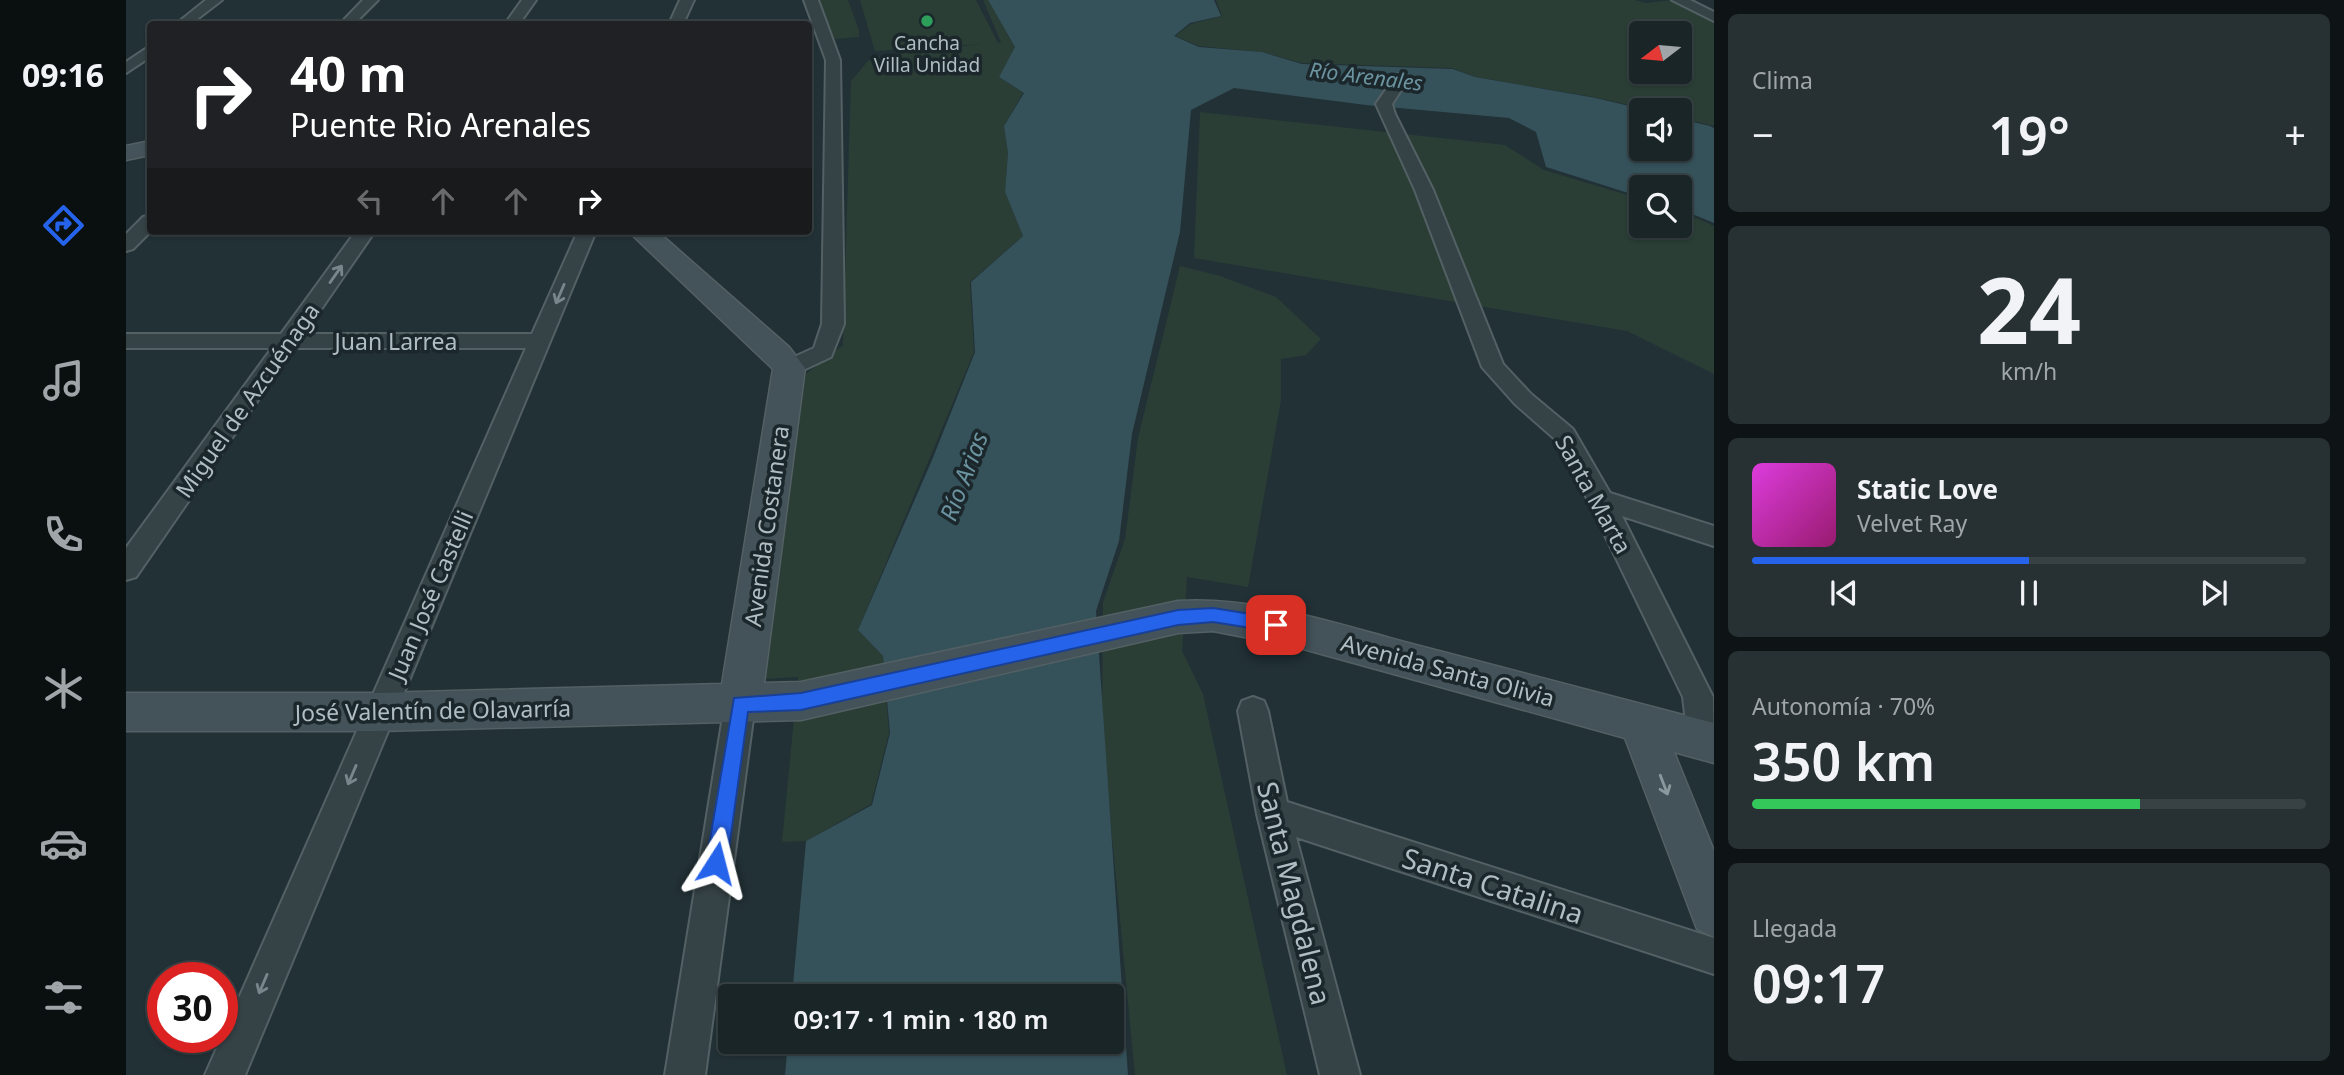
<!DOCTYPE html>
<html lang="es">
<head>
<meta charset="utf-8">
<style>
	:root { --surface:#1a2528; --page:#273134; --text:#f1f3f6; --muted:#9fa5a8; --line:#384245; --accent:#2563eb }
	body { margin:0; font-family:"Noto Sans",sans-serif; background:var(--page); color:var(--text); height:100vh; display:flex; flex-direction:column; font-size:26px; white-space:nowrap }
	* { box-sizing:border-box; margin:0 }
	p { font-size:23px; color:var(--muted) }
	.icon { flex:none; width:38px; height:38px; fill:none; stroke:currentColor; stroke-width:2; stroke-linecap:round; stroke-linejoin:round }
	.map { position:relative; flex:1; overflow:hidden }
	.panel { display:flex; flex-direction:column; gap:14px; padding:14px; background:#0e1416; width:630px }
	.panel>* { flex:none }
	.top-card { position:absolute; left:21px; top:21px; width:665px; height:214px; border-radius:7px; box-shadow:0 2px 5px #0004,0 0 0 2px var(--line); background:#202124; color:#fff; overflow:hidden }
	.needle { width:46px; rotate:254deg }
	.tools { position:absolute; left:1503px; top:21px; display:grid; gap:14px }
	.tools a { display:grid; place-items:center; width:63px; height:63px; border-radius:7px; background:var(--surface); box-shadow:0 2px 5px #0004,0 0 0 2px var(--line); font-size:35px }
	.speed { position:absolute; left:21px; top:962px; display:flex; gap:14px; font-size:35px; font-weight:700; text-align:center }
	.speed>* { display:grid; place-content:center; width:91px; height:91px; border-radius:50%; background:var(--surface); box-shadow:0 2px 5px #0004,0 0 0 2px var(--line); line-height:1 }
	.speed .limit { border:10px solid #d22; background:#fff; color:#111 }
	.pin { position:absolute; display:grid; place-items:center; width:60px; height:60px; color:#fff; margin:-30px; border-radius:14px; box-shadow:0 4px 10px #0006 }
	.me { position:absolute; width:77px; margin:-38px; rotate:9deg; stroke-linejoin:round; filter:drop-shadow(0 0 5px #0008) }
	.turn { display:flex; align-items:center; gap:24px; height:147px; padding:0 28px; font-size:32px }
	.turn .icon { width:91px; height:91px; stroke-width:2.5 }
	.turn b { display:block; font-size:49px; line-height:60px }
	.lanes { display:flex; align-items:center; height:66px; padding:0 28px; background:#0003; justify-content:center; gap:35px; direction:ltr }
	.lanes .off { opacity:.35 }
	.big { font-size:52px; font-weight:600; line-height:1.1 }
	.panel .tile { flex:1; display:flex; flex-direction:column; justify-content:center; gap:10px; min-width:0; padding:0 24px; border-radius:10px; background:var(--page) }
	.panel .dial { align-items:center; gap:0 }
	.dial b { font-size:91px; line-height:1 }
	.song { display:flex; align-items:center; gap:21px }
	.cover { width:84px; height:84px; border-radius:10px; background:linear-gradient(135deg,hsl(300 70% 55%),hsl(320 70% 35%)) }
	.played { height:7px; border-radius:4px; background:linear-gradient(90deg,var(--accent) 50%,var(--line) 50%) }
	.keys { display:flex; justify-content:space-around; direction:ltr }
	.heat { display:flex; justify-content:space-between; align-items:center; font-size:38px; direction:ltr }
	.charge { height:10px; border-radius:5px; background:linear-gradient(90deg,#34c759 70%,var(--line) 0) }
	.trip { position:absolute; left:592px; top:984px; width:406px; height:70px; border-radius:7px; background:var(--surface); box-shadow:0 2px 5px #0004,0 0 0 2px var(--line); font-weight:600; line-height:70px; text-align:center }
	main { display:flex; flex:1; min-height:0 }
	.dock { display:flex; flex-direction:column; width:126px; justify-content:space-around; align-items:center; background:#0a0f10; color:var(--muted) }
	.dock .icon { width:49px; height:49px }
	.dock .selected { color:var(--accent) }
	.dock b { font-size:32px; color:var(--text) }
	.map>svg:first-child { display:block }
	.green { fill:#2a3e36; fill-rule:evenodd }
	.water { fill:#35515a }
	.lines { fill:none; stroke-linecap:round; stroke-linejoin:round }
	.street-casing { stroke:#536064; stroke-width:4 }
	.secondary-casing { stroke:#536064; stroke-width:3 }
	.street { fill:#354246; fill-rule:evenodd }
	.secondary { fill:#435359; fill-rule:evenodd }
	.oneway { stroke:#79868b }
	.oneway2 { stroke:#8a999e }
	.route { fill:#2563eb; stroke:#184099; stroke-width:2 }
	.leisure-dot { fill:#2e9e5b; stroke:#1b272b; stroke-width:2.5 }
	.labels { text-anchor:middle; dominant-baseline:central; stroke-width:7; stroke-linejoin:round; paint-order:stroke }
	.far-poi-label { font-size:19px; fill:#b0bec3; stroke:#1b272b }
	.far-water-label { font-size:21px; font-style:italic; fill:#6b94a0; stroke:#1b272b }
	.street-label { font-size:23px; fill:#b0bec3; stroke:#1b272b }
	.water-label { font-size:24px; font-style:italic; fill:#6b94a0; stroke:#1b272b }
	.near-street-label { font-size:28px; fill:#b0bec3; stroke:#1b272b }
</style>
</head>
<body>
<main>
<nav class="dock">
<b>09:16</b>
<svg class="icon selected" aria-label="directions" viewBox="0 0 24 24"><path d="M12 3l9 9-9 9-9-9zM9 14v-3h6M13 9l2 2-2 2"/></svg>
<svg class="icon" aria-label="music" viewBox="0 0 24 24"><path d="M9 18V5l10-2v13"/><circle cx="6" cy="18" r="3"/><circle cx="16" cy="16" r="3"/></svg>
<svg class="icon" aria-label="phone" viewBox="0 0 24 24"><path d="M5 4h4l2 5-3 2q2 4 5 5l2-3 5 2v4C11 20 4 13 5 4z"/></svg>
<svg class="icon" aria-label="climate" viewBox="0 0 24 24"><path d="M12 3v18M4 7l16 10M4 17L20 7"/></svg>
<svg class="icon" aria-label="car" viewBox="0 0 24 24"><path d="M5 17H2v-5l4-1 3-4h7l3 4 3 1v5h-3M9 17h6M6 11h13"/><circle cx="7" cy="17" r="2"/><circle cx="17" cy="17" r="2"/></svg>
<svg class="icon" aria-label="filters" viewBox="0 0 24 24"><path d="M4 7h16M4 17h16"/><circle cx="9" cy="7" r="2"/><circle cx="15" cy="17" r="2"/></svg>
</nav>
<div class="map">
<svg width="1588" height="1075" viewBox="0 0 1588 1075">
	<rect width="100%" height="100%" fill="#223136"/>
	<path class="green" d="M694,0H722L733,30V37L709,39C701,27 699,13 694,0Z
		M734,0H850L872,43L875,42L857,0H862L889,47L873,77L897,93L878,126L882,153L879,192L897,236L844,282L848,352L732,630L757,656L763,733L745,804L680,841L656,842L672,677L634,679L680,374L717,345L725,81L742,61L752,56L855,44L749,51Z
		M1090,0H1509L1520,3L1546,0L1588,20V126L1554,118V110H1524L1468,97L1350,77L1326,68L1176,63L1136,52L1073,46L1049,36L1065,24L1096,16ZM1516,33H1554V72H1516Z
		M1074,112L1379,145L1418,170L1515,199L1516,226H1554V211L1588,226V374L1501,331L1068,258Z
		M1054,266L1094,276L1150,297L1195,339L1180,355L1155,359V400L1122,587L1061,577L1056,651L1077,694L1161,1075H1009L976,733L977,602L999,539L1012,438Z"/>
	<path class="water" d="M862,0H1088L1095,16L1064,23L1048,36L1073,47L1136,52L1176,64L1327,69L1349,77L1470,98L1520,110H1516V149H1554V119L1584,126L1588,128V223L1554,209V187H1516L1515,197L1420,167L1410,132L1383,118L1240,105L1108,88L1065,110L1054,232L1006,434L993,541L970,611L1002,1075H659L662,1041H985V996H666L680,841L746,805L764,733L757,656L732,630L806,460L849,352L845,282L897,236L879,192L882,153L878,126L898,93L873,77L889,47Z"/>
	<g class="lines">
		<defs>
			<path id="street" d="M80,0H96L65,24H50Z
				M237,0H252L228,24H214Z
				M396,0H410L393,24H379Z
				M554,0H568L557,24H543Z
				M678,0H692L714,60L718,324L705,357L671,373L663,375L655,373L652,368L655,363L688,348L696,324L700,60Z
				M1546,0H1564L1588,12V21Z
				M24,46V57L0,73V62Z
				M1275,73L1283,78L1266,104L1269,114L1307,190L1377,364L1405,394L1447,429L1484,493L1588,526V546L1496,516L1587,697L1588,750L1578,753L1567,749L1562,739L1557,697L1462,500L1430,440L1389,404L1356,367L1289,190L1250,104L1270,75Z
				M24,215L25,231L7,249L0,251V234L17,217Z
				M230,231H249L178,334H406L452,231H470L119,1075H79L400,348H168L10,577L0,580V548L146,348H0V334H155Z
				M614,690L625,694L629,704L579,1075H539L599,704L603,694Z
				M1127,697L1138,701L1142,711L1161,802L1588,938V974L1170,837L1234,1075H1194L1131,814L1112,711L1116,701Z"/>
			<path id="secondary" d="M24,141V155L0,160V146Z
				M502,231H531L663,347L679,368L638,683L675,682L1052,601C1131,596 1210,624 1286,644C1387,670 1488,697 1588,723V763L1548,752L1588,851V937L1571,929L1499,738L1170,647L1087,631L1052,633L675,720L253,731H0V693H253L596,684L647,369Z"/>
		</defs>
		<use href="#street" class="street-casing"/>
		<use href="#secondary" class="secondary-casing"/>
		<use href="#street" class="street"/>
		<use href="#secondary" class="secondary"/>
	</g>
	<defs><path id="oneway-shaft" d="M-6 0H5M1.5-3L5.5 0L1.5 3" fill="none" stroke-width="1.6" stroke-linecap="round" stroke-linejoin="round" transform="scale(1.75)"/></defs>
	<g class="oneway">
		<use href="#oneway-shaft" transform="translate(210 274) rotate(-55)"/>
		<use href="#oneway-shaft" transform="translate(434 294) rotate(113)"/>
		<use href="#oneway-shaft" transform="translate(226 775) rotate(113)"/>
		<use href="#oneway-shaft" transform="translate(137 984) rotate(113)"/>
	</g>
	<use class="oneway2" href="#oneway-shaft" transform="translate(1538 785) rotate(69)"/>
	<path class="route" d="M1087,608L1150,618L1156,620L1159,625L1156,630L1150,632L1087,622L1052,625L675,710L622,712L601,863L598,870L590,873L583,870L580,863L608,698L675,693L1052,610Z"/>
	<circle class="leisure-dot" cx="801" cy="21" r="7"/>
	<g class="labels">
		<g class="far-poi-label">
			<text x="801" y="43">Cancha<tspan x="801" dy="22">Villa Unidad</tspan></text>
		</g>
		<g class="far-water-label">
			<text transform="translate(1240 76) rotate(7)">Río Arenales</text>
		</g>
		<g class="street-label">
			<text x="270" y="341">Juan Larrea</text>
			<text transform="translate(121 400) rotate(-55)">Miguel de Azcuénaga</text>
			<text transform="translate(1468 494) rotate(61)">Santa Marta</text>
			<text transform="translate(640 526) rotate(-82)">Avenida Costanera</text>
			<text transform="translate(304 595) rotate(-67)">Juan José Castelli</text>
			<text transform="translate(1322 670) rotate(15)">Avenida Santa Olivia</text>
			<text transform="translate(307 710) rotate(-1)">José Valentín de Olavarría</text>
		</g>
		<g class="water-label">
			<text transform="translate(837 476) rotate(-69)">Río Arias</text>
		</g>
		<g class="near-street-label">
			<text transform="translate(1367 885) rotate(18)">Santa Catalina</text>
			<text transform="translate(1169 893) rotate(76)">Santa Magdalena</text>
		</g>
	</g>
</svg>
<div class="tools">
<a><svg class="needle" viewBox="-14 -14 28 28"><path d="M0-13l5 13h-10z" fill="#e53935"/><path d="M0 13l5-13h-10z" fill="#9fa5a8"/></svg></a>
<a><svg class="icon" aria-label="sound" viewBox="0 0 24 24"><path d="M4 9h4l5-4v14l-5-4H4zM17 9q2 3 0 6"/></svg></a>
<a><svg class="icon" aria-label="search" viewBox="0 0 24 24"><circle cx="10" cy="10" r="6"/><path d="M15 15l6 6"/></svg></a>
</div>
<div class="speed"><div class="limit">30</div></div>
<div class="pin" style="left:1150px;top:625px;background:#d93025"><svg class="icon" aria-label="arrive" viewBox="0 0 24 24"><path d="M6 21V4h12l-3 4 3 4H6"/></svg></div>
<svg class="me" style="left:590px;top:863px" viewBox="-20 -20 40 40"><path d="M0-17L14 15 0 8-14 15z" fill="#2563eb" stroke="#fff" stroke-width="4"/></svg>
<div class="trip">09:17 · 1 min · 180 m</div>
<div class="top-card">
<div class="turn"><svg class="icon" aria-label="right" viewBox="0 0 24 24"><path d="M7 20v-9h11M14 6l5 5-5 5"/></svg><div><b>40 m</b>Puente Rio Arenales</div></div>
<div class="lanes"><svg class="icon off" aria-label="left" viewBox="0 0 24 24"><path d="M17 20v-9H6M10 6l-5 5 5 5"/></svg><svg class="icon off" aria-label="ahead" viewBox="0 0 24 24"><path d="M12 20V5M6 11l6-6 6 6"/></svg><svg class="icon off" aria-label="ahead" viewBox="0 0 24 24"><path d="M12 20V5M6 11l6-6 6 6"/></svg><svg class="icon" aria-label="right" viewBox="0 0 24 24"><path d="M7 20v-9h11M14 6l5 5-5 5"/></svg></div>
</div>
</div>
<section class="panel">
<div class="tile"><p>Clima</p>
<div class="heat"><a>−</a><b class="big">19°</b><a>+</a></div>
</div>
<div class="tile dial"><b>24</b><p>km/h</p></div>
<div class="tile">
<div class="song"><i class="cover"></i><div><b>Static Love</b><p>Velvet Ray</p></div></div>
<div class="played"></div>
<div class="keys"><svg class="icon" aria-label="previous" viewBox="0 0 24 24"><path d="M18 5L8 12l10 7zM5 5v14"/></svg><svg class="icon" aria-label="pause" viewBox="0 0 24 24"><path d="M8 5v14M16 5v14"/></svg><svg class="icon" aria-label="next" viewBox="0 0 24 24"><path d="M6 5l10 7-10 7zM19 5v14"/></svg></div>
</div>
<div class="tile"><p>Autonomía · 70%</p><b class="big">350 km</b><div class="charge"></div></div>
<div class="tile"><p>Llegada</p><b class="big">09:17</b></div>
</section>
</main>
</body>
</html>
